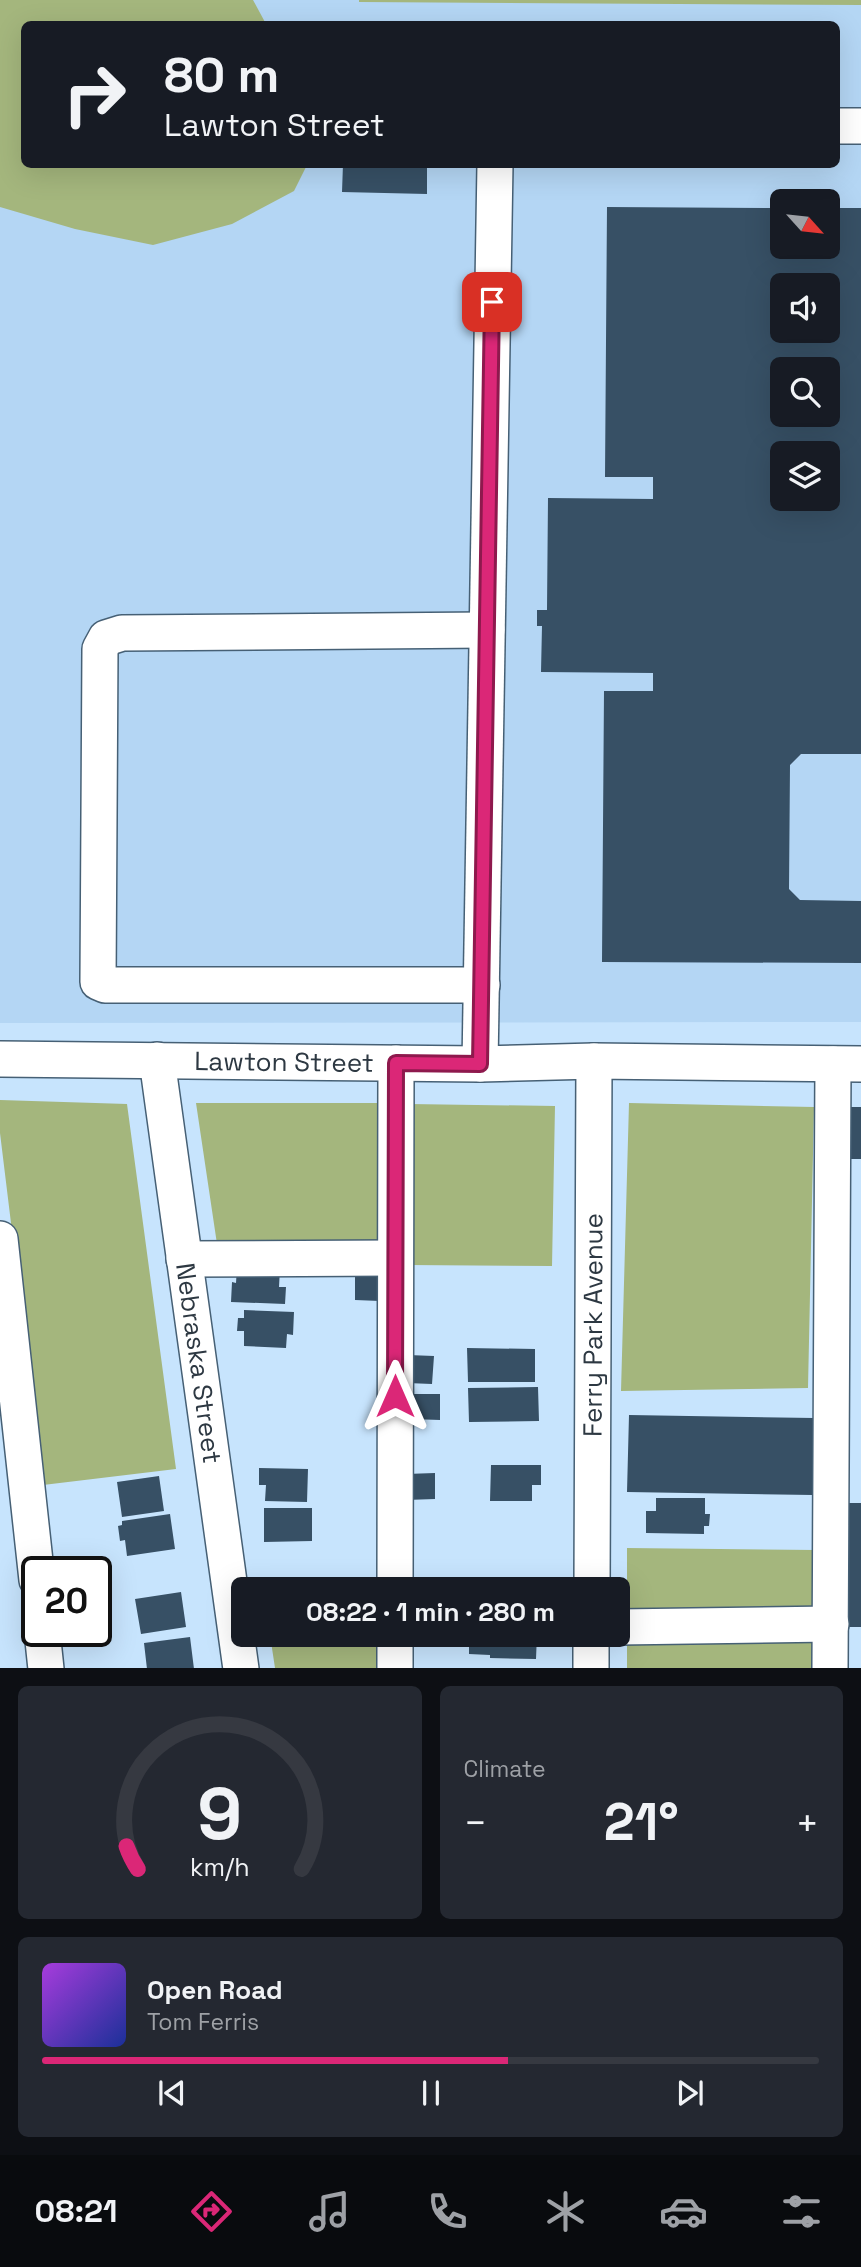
<!DOCTYPE html>
<html lang="en">
<head>
<meta charset="utf-8">
<style>
	:root { --surface:#171b24; --page:#242831; --text:#f1f3f6; --muted:#9ea1a6; --line:#363941; --accent:#db2777 }
	body { margin:0; font-family:"Space Grotesk",sans-serif; background:var(--page); color:var(--text); height:100vh; display:flex; flex-direction:column; font-size:26px; white-space:nowrap }
	* { box-sizing:border-box; margin:0 }
	p { font-size:23px; color:var(--muted) }
	.icon { flex:none; width:38px; height:38px; fill:none; stroke:currentColor; stroke-width:2; stroke-linecap:round; stroke-linejoin:round }
	.map { position:relative; height:1668px; overflow:hidden }
	.drawer { display:flex; flex-direction:column; gap:18px; padding:18px; background:#0d0f14; flex:1 }
	.drawer>* { flex:none }
	.guide { position:absolute; left:21px; top:21px; width:819px; height:147px; border-radius:10px; box-shadow:0 7px 28px #0002; background:#171b24; color:var(--text); overflow:hidden }
	.needle { width:46px; rotate:117deg }
	.fabs { position:absolute; left:770px; top:189px; display:grid; gap:14px }
	.fabs a { display:grid; place-items:center; width:70px; height:70px; border-radius:10px; background:var(--surface); box-shadow:0 7px 28px #0002; font-size:35px }
	.speed { position:absolute; left:21px; top:1556px; display:flex; gap:14px; font-size:35px; font-weight:700; text-align:center }
	.speed>* { display:grid; place-content:center; width:91px; height:91px; border-radius:50%; background:var(--surface); box-shadow:0 7px 28px #0002; line-height:1 }
	.speed .limit { border:4px solid #111; border-radius:10px; background:#fff; color:#111 }
	.pin { position:absolute; display:grid; place-items:center; width:60px; height:60px; color:#fff; margin:-30px; border-radius:14px; box-shadow:0 4px 10px #0006 }
	.me { position:absolute; width:77px; margin:-38px; rotate:0deg; stroke-linejoin:round; filter:drop-shadow(0 0 5px #0008) }
	.turn { display:flex; align-items:center; gap:24px; height:147px; padding:0 28px; font-size:32px }
	.turn .icon { width:91px; height:91px; stroke-width:2.5 }
	.turn b { display:block; font-size:49px; line-height:60px }
	.big { font-size:52px; font-weight:800; line-height:1.1 }
	.drawer .widget { flex:1; display:flex; flex-direction:column; justify-content:center; gap:10px; min-width:0; padding:0 24px; border-radius:10px; background:var(--page) }
	.drawer .dial { align-items:center; gap:0 }
	.dial svg { height:182px; overflow:visible; fill:none; stroke:var(--line); stroke-width:7; stroke-linecap:round; text-anchor:middle }
	.dial text { fill:var(--text); stroke:none }
	.song { display:flex; align-items:center; gap:21px }
	.cover { width:84px; height:84px; border-radius:10px; background:linear-gradient(135deg,hsl(280 70% 55%),hsl(230 70% 35%)) }
	.played { height:7px; border-radius:4px; background:linear-gradient(90deg,var(--accent) 60%,var(--line) 60%) }
	.keys { display:flex; justify-content:space-around; direction:ltr }
	.heat { display:flex; justify-content:space-between; align-items:center; font-size:38px; direction:ltr }
	.drawer .tiles { flex:1; display:grid; gap:18px; grid-template-columns:1fr 1fr }
	.widget:last-child { grid-column:span 2 }
	.trip { position:absolute; left:231px; top:1577px; width:399px; height:70px; border-radius:10px; background:var(--surface); box-shadow:0 7px 28px #0002; font-weight:800; line-height:70px; text-align:center }
	.menu { display:flex; height:112px; justify-content:space-around; align-items:center; background:#090b0e; color:var(--muted) }
	.menu .icon { width:49px; height:49px }
	.menu .active { color:var(--accent) }
	.menu b { font-size:32px; color:var(--text) }
	.map>svg:first-child { display:block }
	.built { fill:#b4d6f4; fill-rule:evenodd }
	.green { fill:#a4b67d }
	.building { fill:#375065; fill-rule:evenodd }
	.lines { fill:none; stroke-linecap:round; stroke-linejoin:round }
	.minor-casing { stroke:#466075; stroke-width:38 }
	.minor { stroke:#fff; stroke-width:35 }
	.route-casing { stroke:#8e194d; stroke-width:18 }
	.route { stroke:#db2777; stroke-width:12 }
	.labels { text-anchor:middle; dominant-baseline:central; stroke-width:7; stroke-linejoin:round; paint-order:stroke }
	.street-label { font-size:26px; fill:#2d3842; stroke:#c7e4fd }
</style>
</head>
<body>
<div class="map">
<svg width="861" height="1669" viewBox="0 0 861 1669">
	<rect width="100%" height="100%" fill="#c7e4fd"/>
	<path class="built" d="M0,0H861V1022L0,1023ZM24,24H836V164H24ZM782,201H828V247H782ZM782,285H828V331H782ZM782,369H828V415H782ZM782,453H828V499H782Z"/>
	<path class="green" d="M0,0H253L266,24H24V164L307,165L294,191L232,224L153,245L75,229L0,207Z
		M359,0H861V5L359,2Z
		M0,1100L127,1104L176,1469L43,1485L0,1133Z
		M196,1103H383L382,1244H217Z
		M629,1103L814,1107L808,1388L621,1391Z
		M409,1104L555,1106L552,1266L407,1265Z
		M627,1548L816,1550L814,1668L627,1669Z
		M263,1582L379,1587V1589H264Z
		M270,1635H378L377,1668H275Z"/>
	<path class="building" d="M343,164H427V194L342,192Z
		M607,207L782,208V247H828V208H861V754H801L790,765L789,889L800,900L861,901V963L602,962L604,691H653V673L541,672L542,626H537V610H547L548,498L653,499V477H605ZM782,285H828V331H782ZM782,369H828V415H782ZM782,453H828V499H782Z
		M848,1107H861V1159H848Z
		M237,1267L280,1268L279,1287H286L285,1304L231,1302L232,1282L236,1283Z
		M355,1271L380,1272V1301L355,1300Z
		M244,1310L294,1312L293,1335L287,1334L286,1348L244,1346V1331H237L238,1318H244Z
		M467,1348L535,1349V1382H468Z
		M408,1355L434,1356L432,1384L407,1383Z
		M538,1387L539,1421L469,1422L468,1388Z
		M411,1394H440V1420L411,1419Z
		M629,1415L814,1418L813,1495L627,1492Z
		M491,1465H541V1485H532V1501H490Z
		M259,1468L308,1469L307,1502L265,1501L266,1485H259Z
		M435,1473V1499L406,1500V1474Z
		M159,1476L164,1511L122,1517L117,1482Z
		M656,1498H705V1514H710L709,1526H704V1534L646,1533V1511H656Z
		M844,1503H861V1627H843Z
		M264,1508H312V1541L264,1542Z
		M170,1514L175,1549L127,1556L125,1540L120,1541L118,1526L122,1525V1521Z
		M181,1592L186,1627L141,1634L135,1599Z
		M56,1631H83L84,1641L58,1645Z
		M469,1634H537L536,1659L490,1658V1655L469,1654Z
		M190,1637L194,1669H147L144,1643Z"/>
	<g class="lines">
		<defs>
			<g id="minor">
				<path d="M836,126H861"/>
				<path d="M482,985H105L98,982L100,649L106,638L122,633L487,630"/>
				<path id="s1" d="M0,1059L480,1064L594,1061L861,1064"/>
				<path id="s2" d="M157,1060L241,1669"/>
				<path d="M480,1064L495,164"/>
				<path d="M0,1239L37,1580"/>
				<path d="M184,1259L395,1258"/>
				<path d="M395,1589L396,1063"/>
				<path id="s3" d="M592,1589L594,1061"/>
				<path d="M618,1627L831,1624"/>
				<path d="M42,1631L46,1669"/>
				<path d="M395,1669V1634"/>
				<path d="M591,1669V1634"/>
				<path d="M830,1669L833,1064"/>
			</g>
		</defs>
		<use href="#minor" class="minor-casing"/>
		<use href="#minor" class="minor"/>
	</g>
	<g class="lines">
		<defs>
			<path id="route" d="M395,1396L396,1063L480,1064L492,302"/>
		</defs>
		<use href="#route" class="route-casing"/>
		<use href="#route" class="route"/>
	</g>
	<g class="labels">
		<g class="street-label">
			<text stroke="none"><textPath href="#s1" startOffset="284">Lawton Street</textPath></text>
			<text stroke="none"><textPath href="#s3" startOffset="264">Ferry Park Avenue</textPath></text>
			<text stroke="none"><textPath href="#s2" startOffset="306">Nebraska Street</textPath></text>
		</g>
	</g>
</svg>
<div class="fabs">
<a><svg class="needle" viewBox="-14 -14 28 28"><path d="M0-13l5 13h-10z" fill="#e53935"/><path d="M0 13l5-13h-10z" fill="#9ea1a6"/></svg></a>
<a><svg class="icon" aria-label="sound" viewBox="0 0 24 24"><path d="M4 9h4l5-4v14l-5-4H4zM17 9q2 3 0 6"/></svg></a>
<a><svg class="icon" aria-label="search" viewBox="0 0 24 24"><circle cx="10" cy="10" r="6"/><path d="M15 15l6 6"/></svg></a>
<a><svg class="icon" aria-label="layers" viewBox="0 0 24 24"><path d="M12 4l9 5-9 5-9-5zM3 14l9 5 9-5"/></svg></a>
</div>
<div class="speed"><div class="limit">20</div></div>
<div class="pin" style="left:492px;top:302px;background:#d93025"><svg class="icon" aria-label="arrive" viewBox="0 0 24 24"><path d="M6 21V4h12l-3 4 3 4H6"/></svg></div>
<svg class="me" style="left:395px;top:1396px" viewBox="-20 -20 40 40"><path d="M0-17L14 15 0 8-14 15z" fill="#db2777" stroke="#fff" stroke-width="4"/></svg>
<div class="trip">08:22 · 1 min · 280 m</div>
<div class="guide">
<div class="turn"><svg class="icon" aria-label="right" viewBox="0 0 24 24"><path d="M7 20v-9h11M14 6l5 5-5 5"/></svg><div><b>80 m</b>Lawton Street</div></div>
</div>
</div>
<section class="drawer">
<div class="tiles">
<div class="widget dial"><svg viewBox="0 0 100 80">
<path d="M14 69A42 42 0 1 1 86 69"/>
<path d="M14 69A42 42 0 0 1 9 59" stroke="#db2777"/>
<text x="50" y="56" font-size="32" font-weight="700">9</text>
<text x="50" y="72" font-size="11">km/h</text>
</svg></div>
<div class="widget"><p>Climate</p>
<div class="heat"><a>−</a><b class="big">21°</b><a>+</a></div>
</div>
<div class="widget">
<div class="song"><i class="cover"></i><div><b>Open Road</b><p>Tom Ferris</p></div></div>
<div class="played"></div>
<div class="keys"><svg class="icon" aria-label="previous" viewBox="0 0 24 24"><path d="M18 5L8 12l10 7zM5 5v14"/></svg><svg class="icon" aria-label="pause" viewBox="0 0 24 24"><path d="M8 5v14M16 5v14"/></svg><svg class="icon" aria-label="next" viewBox="0 0 24 24"><path d="M6 5l10 7-10 7zM19 5v14"/></svg></div>
</div>
</div>
</section>
<nav class="menu">
<b>08:21</b>
<svg class="icon active" aria-label="directions" viewBox="0 0 24 24"><path d="M12 3l9 9-9 9-9-9zM9 14v-3h6M13 9l2 2-2 2"/></svg>
<svg class="icon" aria-label="music" viewBox="0 0 24 24"><path d="M9 18V5l10-2v13"/><circle cx="6" cy="18" r="3"/><circle cx="16" cy="16" r="3"/></svg>
<svg class="icon" aria-label="phone" viewBox="0 0 24 24"><path d="M5 4h4l2 5-3 2q2 4 5 5l2-3 5 2v4C11 20 4 13 5 4z"/></svg>
<svg class="icon" aria-label="climate" viewBox="0 0 24 24"><path d="M12 3v18M4 7l16 10M4 17L20 7"/></svg>
<svg class="icon" aria-label="car" viewBox="0 0 24 24"><path d="M5 17H2v-5l4-1 3-4h7l3 4 3 1v5h-3M9 17h6M6 11h13"/><circle cx="7" cy="17" r="2"/><circle cx="17" cy="17" r="2"/></svg>
<svg class="icon" aria-label="filters" viewBox="0 0 24 24"><path d="M4 7h16M4 17h16"/><circle cx="9" cy="7" r="2"/><circle cx="15" cy="17" r="2"/></svg>
</nav>
</body>
</html>
